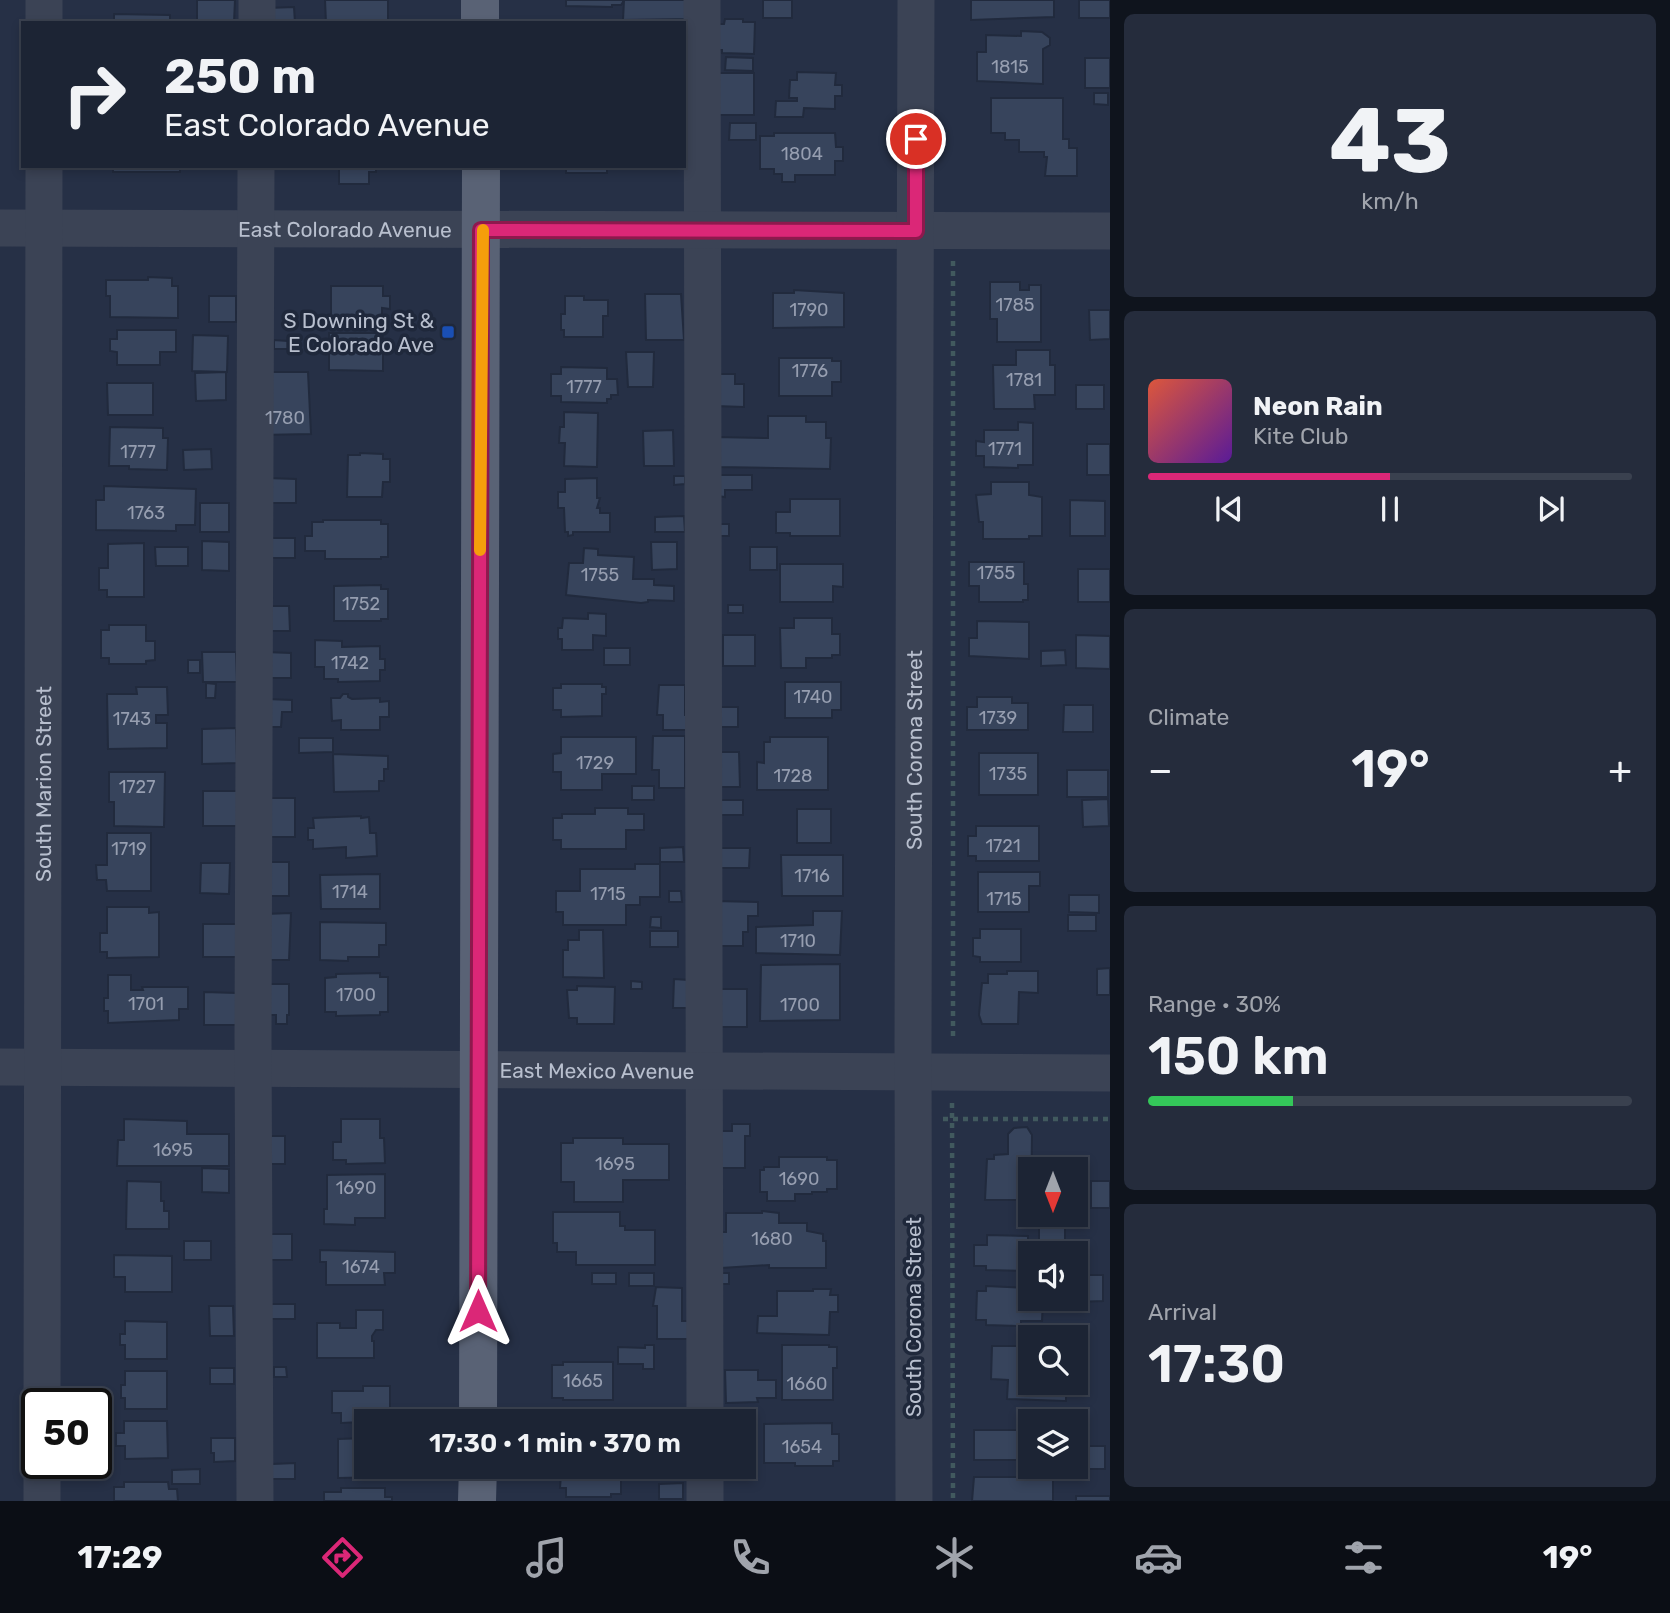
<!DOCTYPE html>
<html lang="en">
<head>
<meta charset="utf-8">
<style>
	:root { --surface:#1c2434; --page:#252c3c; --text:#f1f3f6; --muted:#a0a4ac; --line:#3a414f; --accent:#db2777 }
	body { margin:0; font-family:Rubik,sans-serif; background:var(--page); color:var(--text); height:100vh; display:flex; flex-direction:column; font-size:26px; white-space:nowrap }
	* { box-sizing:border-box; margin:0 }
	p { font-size:23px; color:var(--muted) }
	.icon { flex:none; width:38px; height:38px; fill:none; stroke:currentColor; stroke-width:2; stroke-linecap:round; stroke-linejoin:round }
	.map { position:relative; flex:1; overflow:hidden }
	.details { display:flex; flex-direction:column; gap:14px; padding:14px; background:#0f141d; width:560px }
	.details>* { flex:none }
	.guide { position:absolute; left:21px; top:21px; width:665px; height:147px; border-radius:0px; box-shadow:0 4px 10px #0003,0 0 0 2px var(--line); background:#1c2434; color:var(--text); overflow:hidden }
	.needle { width:46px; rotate:180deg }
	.controls { position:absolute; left:1018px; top:1157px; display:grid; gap:14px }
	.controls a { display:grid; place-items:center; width:70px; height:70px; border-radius:0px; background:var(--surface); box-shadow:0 4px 10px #0003,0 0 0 2px var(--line); font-size:35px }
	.speed { position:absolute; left:21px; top:1388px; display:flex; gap:14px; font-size:35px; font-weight:700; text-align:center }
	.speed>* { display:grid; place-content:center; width:91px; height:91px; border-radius:50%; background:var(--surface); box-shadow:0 4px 10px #0003,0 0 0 2px var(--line); line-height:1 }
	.speed .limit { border:4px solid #111; border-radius:10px; background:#fff; color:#111 }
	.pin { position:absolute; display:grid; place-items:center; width:60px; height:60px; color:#fff; margin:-30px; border:4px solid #fff; border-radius:50%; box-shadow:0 2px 7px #0007 }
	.me { position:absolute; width:77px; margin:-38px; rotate:0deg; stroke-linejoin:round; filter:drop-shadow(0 0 5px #0008) }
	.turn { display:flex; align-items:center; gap:24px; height:147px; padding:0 28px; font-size:32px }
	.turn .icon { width:91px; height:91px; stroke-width:2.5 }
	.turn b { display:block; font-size:49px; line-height:60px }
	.big { font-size:52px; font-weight:600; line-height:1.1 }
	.details .tile { flex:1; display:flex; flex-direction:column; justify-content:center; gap:10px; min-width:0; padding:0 24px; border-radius:10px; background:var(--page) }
	.details .dial { align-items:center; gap:0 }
	.dial b { font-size:91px; line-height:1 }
	.song { display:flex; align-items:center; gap:21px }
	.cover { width:84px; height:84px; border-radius:10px; background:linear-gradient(135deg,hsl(10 70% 55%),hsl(270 70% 35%)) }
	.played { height:7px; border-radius:4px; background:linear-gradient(90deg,var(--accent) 50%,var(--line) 50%) }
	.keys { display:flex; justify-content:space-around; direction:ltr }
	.heat { display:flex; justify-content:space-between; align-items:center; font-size:38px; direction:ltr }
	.charge { height:10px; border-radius:5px; background:linear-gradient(90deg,#34c759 30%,var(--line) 0) }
	.trip { position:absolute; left:354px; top:1409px; width:402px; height:70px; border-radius:0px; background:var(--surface); box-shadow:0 4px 10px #0003,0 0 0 2px var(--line); font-weight:600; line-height:70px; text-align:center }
	.menu { display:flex; height:112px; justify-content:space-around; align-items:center; background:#0b0e15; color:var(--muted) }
	.menu .icon { width:49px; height:49px }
	.menu .active { color:var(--accent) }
	.menu b { font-size:32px; color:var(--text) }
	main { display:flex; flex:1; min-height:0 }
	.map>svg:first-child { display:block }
	.building { fill:#37445c; stroke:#212a3d; stroke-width:2 }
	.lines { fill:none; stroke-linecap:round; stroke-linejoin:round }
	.path { stroke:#41595e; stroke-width:4.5; stroke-dasharray:5 5; stroke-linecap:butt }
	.minor { stroke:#3b4355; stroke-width:37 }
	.major { stroke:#596275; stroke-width:38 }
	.route-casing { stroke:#8e194d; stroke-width:18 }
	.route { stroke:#db2777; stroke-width:12 }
	.slow { stroke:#f59e0b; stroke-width:12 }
	.transit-dot { fill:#1a4fb4; stroke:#1f283b; stroke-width:2.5 }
	.labels { text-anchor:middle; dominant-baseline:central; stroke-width:7; stroke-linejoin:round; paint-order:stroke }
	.number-label { font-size:18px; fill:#969eb0 }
	.street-label { font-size:21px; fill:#b8bfce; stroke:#1f283b }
	.poi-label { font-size:21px; fill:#b8bfce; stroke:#1f283b; text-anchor:end }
</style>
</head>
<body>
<main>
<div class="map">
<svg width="1110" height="1501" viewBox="0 0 1110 1501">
	<rect width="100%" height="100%" fill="#263046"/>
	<path class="building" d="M197,0H235L234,23H197Z
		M325,0H388V23H326Z
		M566,0H623V2L621,5H612V7L566,6Z
		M624,0H693V19L623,20Z
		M763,0H792V18H763Z
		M971,0H1054V17L971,20Z
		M1079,0H1110V18H1079Z
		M294,7L295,23H268L267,8Z
		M114,14L170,15V23H114Z
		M725,19H743V22H755L754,54L722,53V50H714L715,24H724Z
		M1021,31L1042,32L1050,38V45L1043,49V84L977,81V52H986V35L1021,36Z
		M726,57L753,58V71L725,70Z
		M1085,58H1110V88H1085Z
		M797,72L836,73L835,85H842V96H835V109L804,108L803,117H775L776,101H797V98H789L790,80H797Z
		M718,73H754V115H718Z
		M1094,93H1108V105L1094,104Z
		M991,98H1063V139H1069V148H1077V176H1045L1047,157H1044V152H1019V140H1005V133H991Z
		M730,123H756V140H729Z
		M774,133H835L836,147H843V161H835V175H795V182H782V174H774V169H760V136H774Z
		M113,166H180V172H113Z
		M339,166H376V172H369V184H339Z
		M566,166H607V173H566Z
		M148,277L172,278V286H178V318L110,317V296H106V280H148Z
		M990,282H1020V290H1029V285H1041V342H997V319H990Z
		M331,286H383V296H390V309L382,308V321H331Z
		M794,290L844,293V327L773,328V293H794Z
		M645,294H681L684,340H646Z
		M209,296H236V322H209Z
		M565,296H584V300H608V316H603V337H564V330H561V314H565Z
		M1089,310H1110V339L1090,340Z
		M117,330H176V352H160V365H117V352L110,351V339H117Z
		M329,333H383V344H387V354H383V371L329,370Z
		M193,335L228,336L227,372L192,371Z
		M274,340L288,341V349H274Z
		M1016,350H1050V365H1055V395H1034L1035,409H994L993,365H1016Z
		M626,352H654L653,387H628Z
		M779,358H832V361H841V382H832V396H779Z
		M561,367L607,368V379H617L618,395H611V399H607V403L561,402V396H551V374H561Z
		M226,372V400L196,401L195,373Z
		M259,372H308L311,434L260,435Z
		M716,374H735V384H744V407L715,406Z
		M107,383H153V415H108Z
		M1076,385H1104V409H1076Z
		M564,412L598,413L597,467L564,466L565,443H559L560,427H564Z
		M768,416H806V422H826V438H831L830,469L717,467L716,437L768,438Z
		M1018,422L1033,423V465H1018V468L984,467V456H976V441L984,442V430H1018Z
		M110,427L163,428V438H168L167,470L129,469V466H109Z
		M673,430L674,466H644L643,431Z
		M1087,444H1110V475H1087Z
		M211,449L212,469L184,470L183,450Z
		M360,453L383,454V459H390V482H383L382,497H347L348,455H360Z
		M715,475H752V490H725V497L717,496Z
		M674,476H685V484L674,485Z
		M266,478L296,479V503H266Z
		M597,478V498H600L597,508H600V513H610V532H573V535L568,536V532H565L564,508H558V492H565V479Z
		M991,482H1029V495L1042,497V536H1029V539H983V522H979L976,495L991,494Z
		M104,486L196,489L195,525H176V531L96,530V500H104Z
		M790,499H840V536H790V533H776V512H790Z
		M1070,500L1105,501V536H1070Z
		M200,503H229V532H200Z
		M684,516L685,532H655V517Z
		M323,520H381V524H388V557H381V559H325V551H305V536H312V522H323Z
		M715,524H729V536H715Z
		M261,538H295V558H262Z
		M202,541L229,542V571L202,570Z
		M651,542H677V569L652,570Z
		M144,543V597H107V590H99V568H108V544Z
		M155,547H188V566H156Z
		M750,547H777V570H750Z
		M584,548L598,549V555L634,557L633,579H654V585L674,586V601L648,600V602L641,603L566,595L569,563H583Z
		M969,562H1024V584H1028V600H1023V602H979V586H969Z
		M780,564H843V587L833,586V602H780Z
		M1078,569H1110V602H1078Z
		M381,585V589H388V619H381V621H334V586Z
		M728,605H743V613H728Z
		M269,606H289L290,631H270Z
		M588,613L606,614V636L593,635V650H562V639H558V628H562L563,618L588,619Z
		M794,618H832V634H840V655H832V658H806V668H781L780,628H794Z
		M977,621L1029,622V659L969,656V638H977Z
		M109,625H146V641H155V660L146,661V664H109V658H101V630H109Z
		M723,635H755V666H723Z
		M1076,635L1110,636V669L1076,668Z
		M315,640L342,641V647L380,646V659H385V670H380V681L338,682V679H324V667H315Z
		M604,648H630V665H604Z
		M1065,650L1066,665L1041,666V651Z
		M202,652H236L237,682H203Z
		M265,652L291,653V678H265Z
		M188,660H200V673H188Z
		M785,682H841V710H832V718H785Z
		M206,683L216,684L215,698H206Z
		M561,684H602V687H606V694H602V716L561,717V710H553V688H561Z
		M659,685H685V715H689V730H663V715H657Z
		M136,687H167L168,715H156V723H167V748L108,749L107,694H137Z
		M343,694H348V697L352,699L380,698V702L389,701V717H380V730H341V720L332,721L331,698H340Z
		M977,697H1012V703H1028V730H967V707H977Z
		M266,699L292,700V712H282L281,727H265Z
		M1064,705H1093V732H1063Z
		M716,707H738V727H716Z
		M236,728L237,763L202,764V729Z
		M653,736H685V788H659V770H652Z
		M561,737H636V774H602V790H561V772H553V754L561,753Z
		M770,737H828V790H757V762L764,763V742H770Z
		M299,738H333V752L299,753Z
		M714,752H739L740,787H714Z
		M979,753H1038V795H979Z
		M333,754L388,756V769H384V781H379V791L334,792Z
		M1067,770H1108V797H1067Z
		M109,772H165L164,827L114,826V802H109Z
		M632,786H654V800H632Z
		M203,791H240V826H203Z
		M258,798H295V837H258Z
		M1108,799L1109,826L1083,827L1082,800Z
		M717,800H743V815H717Z
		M595,808H628V814H644V830H626V849H561V840H553V818H562V814H595Z
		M797,809H831V843H797Z
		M361,816V818L369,817L370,833H376L377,856L346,858V847L313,849V840H308V828H314L313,818Z
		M976,826H1039V861H976V856H968V836H976Z
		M107,833H151V891H107L106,880H97L96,865H107Z
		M683,847L684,862H660V848Z
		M718,848H750L749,868H718Z
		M781,855H843V896H782Z
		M263,862H289V896H263Z
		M201,863H230L229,894L200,893Z
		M635,864H660V897H640V905H626V925H563V912H556V891H580V869H635Z
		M978,872H1040V886H1029V912H978Z
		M380,874V909H321L320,875Z
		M669,891H681L682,902H669Z
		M1069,895H1099V913L1069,912Z
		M715,901L758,902V916H748V932H743V946H718Z
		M107,907H149V913L159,912V957L107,958V952H100V933H107Z
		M813,911H842L840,955L756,953V927L813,925Z
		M291,913L289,960H266L265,914Z
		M1068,915H1096V931H1068Z
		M651,917H661V928L650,927Z
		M320,922L386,923V945H379V957H348V961L320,960Z
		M203,924H237V957H203Z
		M980,929H1021V962H980V957L973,956V938H980Z
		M579,930H603L604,978L563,977V950H568V940H579Z
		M650,931H678V947H650Z
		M840,964V1020L760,1021L761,965Z
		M1110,968V995H1097V969Z
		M1007,971H1038V993L1019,992L1018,1024H982L979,1015L982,983H988V974H1007Z
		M380,973V977H388V1012H380V1015L336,1016V1012H325V978L336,977V974Z
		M108,975H131V990H143L142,987H188V1009H179V1020L108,1023V1011H104V998H108Z
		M674,979L689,980L687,1008H673Z
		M631,981L642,982V989H631Z
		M260,984H289V1015H287V1024H276V1015H261Z
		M577,986L615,987L614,1024H577V1018H569L567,990H577Z
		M713,989H747V1027H712Z
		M204,992L237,993L236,1025H204Z
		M124,1119L187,1121V1134H229V1166H117L118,1140H124Z
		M341,1119H380V1138H384L385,1163L346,1164V1160H333V1142H341Z
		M732,1124H750V1136H745V1168H708L709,1131H732Z
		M1027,1127L1032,1135L1031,1209H1025V1200H985L987,1159H994V1155L1008,1154V1134L1014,1128Z
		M270,1136H285V1164H270Z
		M573,1138H623V1144H669V1180H623V1202H574V1182H561V1143H573Z
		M779,1157H827V1160H837V1189H827V1192H812V1194H795V1201H767V1192H760V1170H764V1167H779Z
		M202,1168L229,1169V1193L202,1192Z
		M385,1174V1218H355V1225L324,1224V1209H327V1175Z
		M127,1181L161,1182V1201H164V1211H169V1229H126Z
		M1091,1181H1110V1208H1091Z
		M762,1211L779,1213V1223H807V1231L823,1234V1241H826V1268H769V1265L721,1268V1232H726V1213H762Z
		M553,1212H620V1226H625V1230H655V1265H576V1252H557V1243H553Z
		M1039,1225H1065V1242H1039Z
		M265,1234H292V1260H265Z
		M987,1235L1028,1236V1245H1043V1253H1031V1268H1028V1271L986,1270V1266H974V1245H987Z
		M184,1241H211V1260H184Z
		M320,1250L395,1252V1273H384L385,1285H326V1262H320Z
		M114,1255L172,1256V1292H125V1277H114Z
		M592,1273H616V1284H592Z
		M629,1273H654V1286H629Z
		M713,1273H729V1284H713Z
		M1076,1275H1103V1301L1075,1302Z
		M986,1286L1031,1288V1298H1043L1042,1321H1021V1326L986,1325V1320H976L977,1291H986Z
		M656,1287L682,1288V1321H691V1339H657V1306H653Z
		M813,1289H831L830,1295H838V1312H830L829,1335L757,1333L758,1316H777V1291H813Z
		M1059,1298H1074V1309L1066,1310L1065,1301H1059Z
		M268,1304H295V1319H268Z
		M209,1306H233L234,1336H210Z
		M356,1310H383V1330H376L372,1336V1341H374V1358H317V1323H340V1328H356Z
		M125,1321L167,1322V1359H125V1345H120V1334H125Z
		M645,1345H654V1369H643V1364H618V1347L645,1348Z
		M782,1345H829V1347H837V1368H833V1400H782Z
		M992,1346H1031V1382L1066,1385V1401L1007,1399L1008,1380L991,1379Z
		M563,1362H613V1400H563V1398H552V1365H563Z
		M274,1367H286L287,1377H274Z
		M210,1368H234V1384H210Z
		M725,1370H758V1380H776V1398H757L758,1402L726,1403Z
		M125,1371H167V1409H125V1398H121V1385H125Z
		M363,1386H390V1409H383L384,1421L341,1423V1413H332V1391H363Z
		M591,1411L615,1414V1419L611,1421H566L567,1413H589Z
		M124,1421H167L168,1458L125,1459V1446H116V1433H124Z
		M832,1423V1434H839V1461H833V1466H795V1463H764V1424Z
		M974,1430H1031V1460H974Z
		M744,1433H746V1464H744Z
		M211,1438H235V1461L214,1462V1453H211Z
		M366,1438V1466H393V1470H385V1477L338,1478V1439Z
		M1077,1446H1105V1469H1077Z
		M295,1463V1479H272V1464Z
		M565,1466H621V1494H611V1497H566V1488H560L561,1474H565Z
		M200,1469V1484H172V1470Z
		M974,1477H1053V1501H972Z
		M124,1482H168L169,1489H177L178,1501H114V1487H124Z
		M683,1483V1499H659V1484Z
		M341,1488H385V1497H392V1501H324V1492H341Z
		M1076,1496H1110V1501H1076Z"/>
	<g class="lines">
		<path class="path" d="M953,261V1039
			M952,1103L953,1501
			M943,1119H1110"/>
		<g class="minor">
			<path d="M44,0V23"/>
			<path d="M702,0L705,1421"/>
			<path d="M257,23V0"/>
			<path id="s1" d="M0,228L1110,231"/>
			<path id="s2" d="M0,1067L1110,1073"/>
			<path id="s3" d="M42,1404L44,166"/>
			<path d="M705,1466V1501"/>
			<path d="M42,1501V1463"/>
			<path d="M255,1501L253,1037L256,166"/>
			<path id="s4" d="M914,1501L913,1042L916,0"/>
		</g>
		<path class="major" d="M480,0V23
			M478,1421L481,166
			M477,1501L478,1466"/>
	</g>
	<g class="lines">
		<defs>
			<path id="route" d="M478,1311L481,230L916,231V139"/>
		</defs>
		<use href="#route" class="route-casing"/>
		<use href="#route" class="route"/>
		<path class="slow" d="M480,550L483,230"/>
	</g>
	<rect class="transit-dot" x="441" y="325" width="14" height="14" rx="3.5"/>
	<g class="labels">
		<g class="number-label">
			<text x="1010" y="67">1815</text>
			<text x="802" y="154">1804</text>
			<text x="1015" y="305">1785</text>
			<text x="809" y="310">1790</text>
			<text x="810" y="371">1776</text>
			<text x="1024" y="380">1781</text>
			<text x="584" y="387">1777</text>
			<text x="285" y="418">1780</text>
			<text x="1005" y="449">1771</text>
			<text x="138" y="452">1777</text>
			<text x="146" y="513">1763</text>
			<text x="996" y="573">1755</text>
			<text x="600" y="575">1755</text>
			<text x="361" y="604">1752</text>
			<text x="350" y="663">1742</text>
			<text x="813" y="697">1740</text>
			<text x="998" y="718">1739</text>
			<text x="132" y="719">1743</text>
			<text x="595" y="763">1729</text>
			<text x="1008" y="774">1735</text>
			<text x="793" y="776">1728</text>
			<text x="137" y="787">1727</text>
			<text x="1003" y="846">1721</text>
			<text x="129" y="849">1719</text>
			<text x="812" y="876">1716</text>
			<text x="350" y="892">1714</text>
			<text x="608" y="894">1715</text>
			<text x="1004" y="899">1715</text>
			<text x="798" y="941">1710</text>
			<text x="356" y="995">1700</text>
			<text x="146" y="1004">1701</text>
			<text x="800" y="1005">1700</text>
			<text x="173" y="1150">1695</text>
			<text x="615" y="1164">1695</text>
			<text x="799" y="1179">1690</text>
			<text x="356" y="1188">1690</text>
			<text x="772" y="1239">1680</text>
			<text x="361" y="1267">1674</text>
			<text x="583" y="1381">1665</text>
			<text x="807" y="1384">1660</text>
			<text x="802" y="1447">1654</text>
		</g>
		<g class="street-label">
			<text stroke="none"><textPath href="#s1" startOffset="345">East Colorado Avenue</textPath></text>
			<text stroke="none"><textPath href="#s4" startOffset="751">South Corona Street</textPath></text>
			<text stroke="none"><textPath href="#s3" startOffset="620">South Marion Street</textPath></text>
			<text stroke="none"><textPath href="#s2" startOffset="597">East Mexico Avenue</textPath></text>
			<text transform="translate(913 1317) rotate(-90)">South Corona Street</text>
		</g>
		<g class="poi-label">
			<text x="434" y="320">S Downing St &amp;<tspan x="434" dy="24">E Colorado Ave</tspan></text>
		</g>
	</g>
</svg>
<div class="controls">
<a><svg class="needle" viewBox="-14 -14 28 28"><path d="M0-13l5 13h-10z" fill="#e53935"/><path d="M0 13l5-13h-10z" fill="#a0a4ac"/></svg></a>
<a><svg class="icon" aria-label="sound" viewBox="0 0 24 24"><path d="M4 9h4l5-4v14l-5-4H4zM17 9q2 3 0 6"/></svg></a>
<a><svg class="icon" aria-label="search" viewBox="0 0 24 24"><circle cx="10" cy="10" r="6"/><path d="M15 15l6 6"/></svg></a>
<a><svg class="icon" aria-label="layers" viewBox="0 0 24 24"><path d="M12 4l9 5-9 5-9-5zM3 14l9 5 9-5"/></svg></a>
</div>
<div class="speed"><div class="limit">50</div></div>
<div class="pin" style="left:916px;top:139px;background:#d93025"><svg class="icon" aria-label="arrive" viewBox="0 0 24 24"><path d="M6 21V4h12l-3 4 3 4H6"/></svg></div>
<svg class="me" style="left:478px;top:1311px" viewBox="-20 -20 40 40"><path d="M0-17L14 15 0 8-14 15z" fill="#db2777" stroke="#fff" stroke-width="4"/></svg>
<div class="trip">17:30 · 1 min · 370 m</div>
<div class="guide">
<div class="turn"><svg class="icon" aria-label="right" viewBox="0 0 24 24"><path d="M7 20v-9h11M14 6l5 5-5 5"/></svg><div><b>250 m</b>East Colorado Avenue</div></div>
</div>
</div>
<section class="details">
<div class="tile dial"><b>43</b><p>km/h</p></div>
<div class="tile">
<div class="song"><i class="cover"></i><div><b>Neon Rain</b><p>Kite Club</p></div></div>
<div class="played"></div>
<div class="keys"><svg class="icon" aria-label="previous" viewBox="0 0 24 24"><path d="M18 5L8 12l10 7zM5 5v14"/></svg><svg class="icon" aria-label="pause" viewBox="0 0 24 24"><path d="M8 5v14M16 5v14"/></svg><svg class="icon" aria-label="next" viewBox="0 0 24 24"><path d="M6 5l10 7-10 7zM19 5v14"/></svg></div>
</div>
<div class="tile"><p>Climate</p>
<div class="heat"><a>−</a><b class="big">19°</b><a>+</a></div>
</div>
<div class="tile"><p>Range · 30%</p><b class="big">150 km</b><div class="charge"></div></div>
<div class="tile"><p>Arrival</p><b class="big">17:30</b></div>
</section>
</main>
<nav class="menu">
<b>17:29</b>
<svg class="icon active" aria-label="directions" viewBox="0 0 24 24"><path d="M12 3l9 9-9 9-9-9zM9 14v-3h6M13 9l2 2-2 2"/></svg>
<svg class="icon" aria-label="music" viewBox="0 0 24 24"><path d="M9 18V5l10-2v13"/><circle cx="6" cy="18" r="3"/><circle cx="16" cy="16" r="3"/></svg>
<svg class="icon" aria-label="phone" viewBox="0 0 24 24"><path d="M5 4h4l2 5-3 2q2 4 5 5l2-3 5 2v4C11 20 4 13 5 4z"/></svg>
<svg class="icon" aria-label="climate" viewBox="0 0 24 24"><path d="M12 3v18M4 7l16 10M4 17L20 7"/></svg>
<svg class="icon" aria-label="car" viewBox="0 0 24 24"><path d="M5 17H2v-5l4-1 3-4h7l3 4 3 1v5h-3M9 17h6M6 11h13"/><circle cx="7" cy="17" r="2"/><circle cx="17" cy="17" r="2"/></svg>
<svg class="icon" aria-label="filters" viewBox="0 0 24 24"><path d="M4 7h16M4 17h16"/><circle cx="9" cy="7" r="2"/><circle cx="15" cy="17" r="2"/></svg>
<b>19°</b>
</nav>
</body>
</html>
